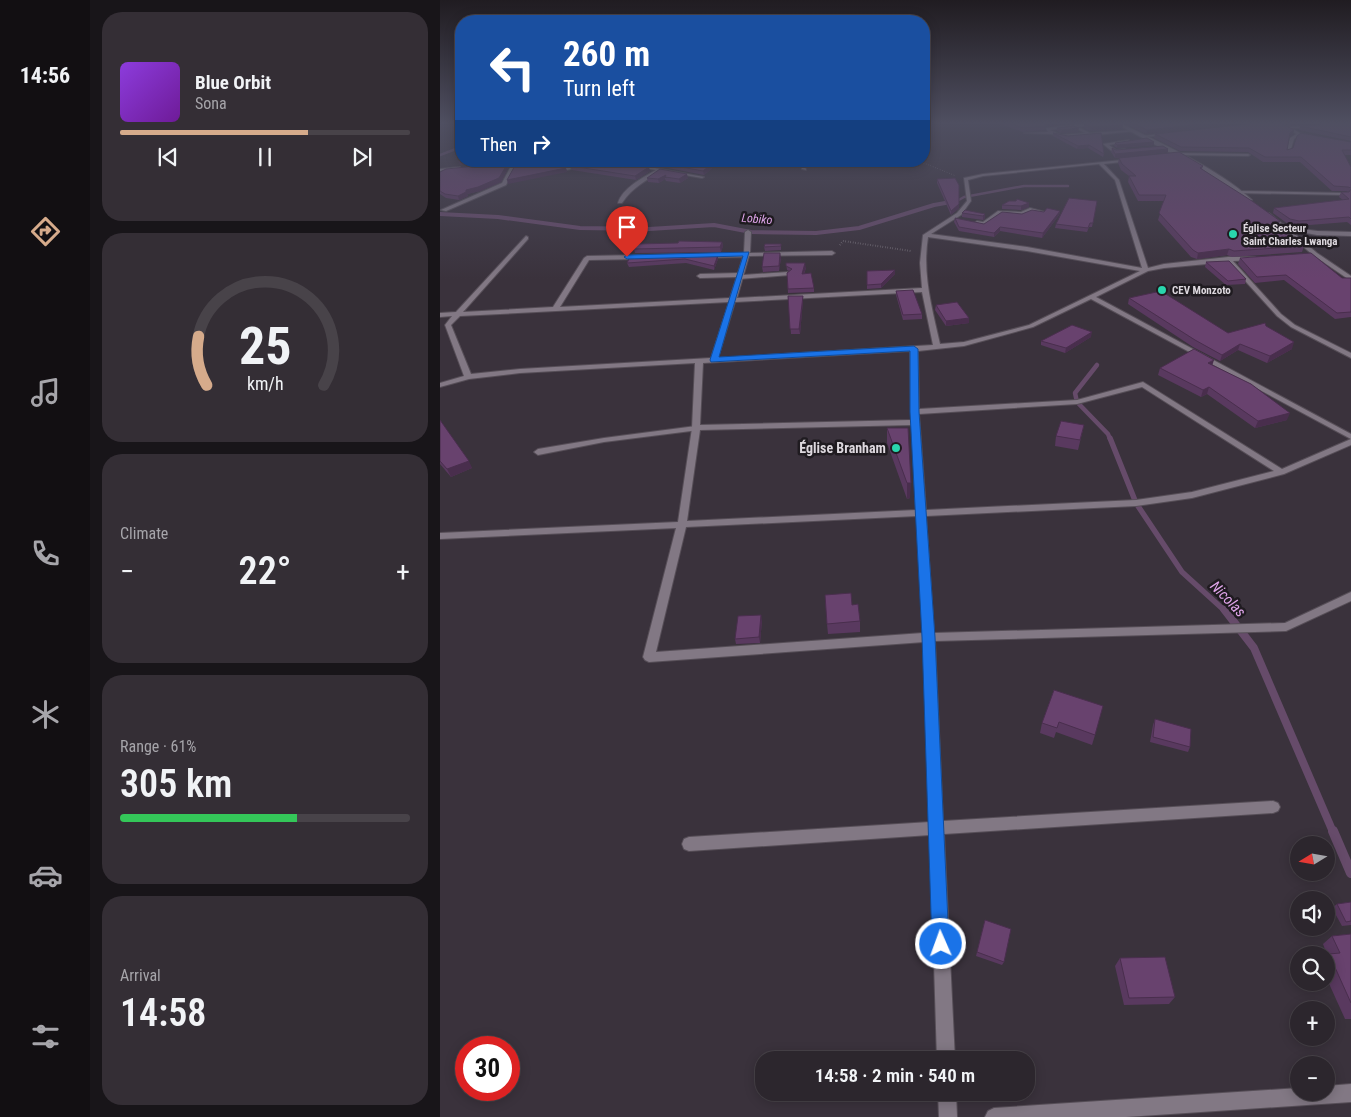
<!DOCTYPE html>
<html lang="en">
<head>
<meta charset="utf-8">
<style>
	:root { --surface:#2c262d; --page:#342e35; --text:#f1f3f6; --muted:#a6a5aa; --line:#484349; --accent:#d6ab8b }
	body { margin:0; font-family:"Roboto Condensed",sans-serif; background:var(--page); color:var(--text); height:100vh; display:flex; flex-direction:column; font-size:19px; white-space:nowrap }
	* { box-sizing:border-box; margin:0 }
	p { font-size:16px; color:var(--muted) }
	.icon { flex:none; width:28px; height:28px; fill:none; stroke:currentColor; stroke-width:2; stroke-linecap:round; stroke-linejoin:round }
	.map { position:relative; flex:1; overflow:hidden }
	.details { display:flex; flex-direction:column; gap:12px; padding:12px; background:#181519; width:350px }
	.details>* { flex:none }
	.hud { position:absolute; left:15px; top:15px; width:475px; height:152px; border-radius:20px; box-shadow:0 2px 12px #0003,0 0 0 1px var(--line); background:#1a4fa0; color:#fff; overflow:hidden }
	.needle { width:32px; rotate:259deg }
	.fabs { position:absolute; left:850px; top:836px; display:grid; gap:10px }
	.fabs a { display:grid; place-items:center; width:45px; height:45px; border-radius:50%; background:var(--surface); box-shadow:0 2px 12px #0003,0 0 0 1px var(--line); font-size:25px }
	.speed { position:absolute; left:15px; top:1036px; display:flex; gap:10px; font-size:25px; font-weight:700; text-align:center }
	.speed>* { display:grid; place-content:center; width:65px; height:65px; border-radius:50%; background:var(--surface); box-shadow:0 2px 12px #0003,0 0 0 1px var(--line); line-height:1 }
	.speed .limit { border:8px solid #d22; background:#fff; color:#111 }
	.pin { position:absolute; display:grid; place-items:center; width:42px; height:42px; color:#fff; margin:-51px -21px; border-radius:50% 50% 50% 0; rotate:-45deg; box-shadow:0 0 5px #0007 }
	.pin .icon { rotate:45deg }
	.me { position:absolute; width:55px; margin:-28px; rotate:358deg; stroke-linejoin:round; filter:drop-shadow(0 0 4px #0008) }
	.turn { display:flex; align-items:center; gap:18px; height:105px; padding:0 25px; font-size:22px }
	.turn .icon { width:65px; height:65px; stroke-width:2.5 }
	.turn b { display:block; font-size:35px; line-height:42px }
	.then { display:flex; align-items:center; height:48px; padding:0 25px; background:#0003; gap:10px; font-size:19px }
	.big { font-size:38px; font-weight:600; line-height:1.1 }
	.details .widget { flex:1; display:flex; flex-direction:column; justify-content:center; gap:8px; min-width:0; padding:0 18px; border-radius:20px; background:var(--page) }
	.details .dial { align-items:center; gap:0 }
	.dial svg { height:130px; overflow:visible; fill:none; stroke:var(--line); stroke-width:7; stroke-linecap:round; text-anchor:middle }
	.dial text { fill:var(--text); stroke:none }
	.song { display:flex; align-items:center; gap:15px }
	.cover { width:60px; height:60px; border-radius:8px; background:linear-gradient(135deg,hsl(270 70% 55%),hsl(280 70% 35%)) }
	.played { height:5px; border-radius:2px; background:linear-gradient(90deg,var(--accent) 65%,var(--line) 65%) }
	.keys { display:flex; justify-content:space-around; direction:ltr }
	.heat { display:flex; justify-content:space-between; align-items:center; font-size:28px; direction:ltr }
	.charge { height:8px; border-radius:4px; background:linear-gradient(90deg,#34c759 61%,var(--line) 0) }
	.trip { position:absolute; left:315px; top:1051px; width:280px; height:50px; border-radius:20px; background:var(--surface); box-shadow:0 2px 12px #0003,0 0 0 1px var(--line); font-weight:600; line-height:50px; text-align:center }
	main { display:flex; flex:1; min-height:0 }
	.tab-bar { display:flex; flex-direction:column; width:90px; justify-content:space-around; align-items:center; background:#120f12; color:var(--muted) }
	.tab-bar .icon { width:35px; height:35px }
	.tab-bar .current { color:var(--accent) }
	.tab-bar b { font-size:22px; color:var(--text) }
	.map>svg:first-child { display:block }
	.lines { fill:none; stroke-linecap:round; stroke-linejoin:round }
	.stream-far5 { stroke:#664b6a; stroke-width:2.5 }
	.stream-far4 { stroke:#664b6a; stroke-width:4 }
	.stream-far3 { stroke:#664b6a; stroke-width:4.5 }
	.stream-far2 { stroke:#664b6a; stroke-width:5.5 }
	.stream-far1 { stroke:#664b6a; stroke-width:8 }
	.stream { stroke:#664b6a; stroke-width:10 }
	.service-casing { stroke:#564e57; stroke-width:2 }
	.minor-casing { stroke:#564e57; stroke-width:2 }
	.tertiary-casing { stroke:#564e57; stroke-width:2 }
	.path-far1 { stroke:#88828a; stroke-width:1; stroke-dasharray:0.5 2; stroke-linecap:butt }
	.path { stroke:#88828a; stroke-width:2; stroke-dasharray:0.5 2; stroke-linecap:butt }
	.service { fill:#827884; fill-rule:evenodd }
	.minor { fill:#827884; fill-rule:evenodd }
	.tertiary { fill:#827884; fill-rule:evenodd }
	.wall { fill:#59395f }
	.shaded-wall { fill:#492e4d }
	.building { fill:#68426e; stroke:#492e4d }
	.route { fill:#1a73e8; stroke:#114b97 }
	.poi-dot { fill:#29d5ad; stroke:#1f1b20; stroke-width:2 }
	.labels { text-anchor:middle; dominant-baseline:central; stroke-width:5; stroke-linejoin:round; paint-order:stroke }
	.far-poi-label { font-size:11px; font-weight:bold; fill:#ddd8de; stroke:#1f1b20; text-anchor:start }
	.far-water-label { font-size:12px; font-style:italic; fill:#e0a5ea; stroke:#1f1b20 }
	.poi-label { font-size:14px; font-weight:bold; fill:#ddd8de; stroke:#1f1b20; text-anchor:end }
	.water-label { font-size:15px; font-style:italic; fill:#e0a5ea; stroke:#1f1b20 }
</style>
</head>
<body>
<main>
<nav class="tab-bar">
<b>14:56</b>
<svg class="icon current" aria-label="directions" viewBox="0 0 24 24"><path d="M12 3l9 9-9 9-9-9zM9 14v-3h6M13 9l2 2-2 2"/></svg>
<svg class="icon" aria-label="music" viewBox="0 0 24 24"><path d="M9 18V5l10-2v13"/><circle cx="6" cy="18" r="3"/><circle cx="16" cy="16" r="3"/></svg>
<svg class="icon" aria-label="phone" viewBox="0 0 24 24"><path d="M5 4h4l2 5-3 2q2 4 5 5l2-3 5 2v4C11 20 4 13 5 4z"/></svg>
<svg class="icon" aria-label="climate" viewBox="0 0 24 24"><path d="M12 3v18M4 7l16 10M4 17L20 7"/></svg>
<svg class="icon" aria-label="car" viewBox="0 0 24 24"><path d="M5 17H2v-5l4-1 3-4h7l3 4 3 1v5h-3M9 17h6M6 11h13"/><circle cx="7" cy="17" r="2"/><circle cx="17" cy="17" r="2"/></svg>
<svg class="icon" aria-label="filters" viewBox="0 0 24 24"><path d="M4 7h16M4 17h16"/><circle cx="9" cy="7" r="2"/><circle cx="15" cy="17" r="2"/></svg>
</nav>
<section class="details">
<div class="widget">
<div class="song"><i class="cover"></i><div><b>Blue Orbit</b><p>Sona</p></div></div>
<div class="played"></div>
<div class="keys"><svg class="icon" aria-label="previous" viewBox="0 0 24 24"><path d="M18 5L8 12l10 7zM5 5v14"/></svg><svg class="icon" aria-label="pause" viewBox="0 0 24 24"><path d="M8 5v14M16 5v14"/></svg><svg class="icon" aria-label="next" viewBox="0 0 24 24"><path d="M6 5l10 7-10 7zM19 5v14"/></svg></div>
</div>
<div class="widget dial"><svg viewBox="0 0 100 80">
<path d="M14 69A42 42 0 1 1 86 69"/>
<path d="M14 69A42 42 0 0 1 9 39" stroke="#d6ab8b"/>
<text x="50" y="56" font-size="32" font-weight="700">25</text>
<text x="50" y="72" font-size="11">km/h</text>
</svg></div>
<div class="widget"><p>Climate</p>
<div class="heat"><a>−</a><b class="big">22°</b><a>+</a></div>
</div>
<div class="widget"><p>Range · 61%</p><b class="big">305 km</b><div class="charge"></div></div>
<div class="widget"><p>Arrival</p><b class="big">14:58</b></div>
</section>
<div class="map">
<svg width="911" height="1117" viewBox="0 0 911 1117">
	<rect width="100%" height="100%" fill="#3a323c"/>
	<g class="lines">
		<path class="stream-far5" d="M0,155L21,147
			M504,203L517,201L524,197L584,186H628"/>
		<path class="stream-far4" d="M0,214L58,217L140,228L209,229L274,225L311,232L376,233L419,228L494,205L511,202"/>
		<path class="stream-far3" d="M657,365L635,393L637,402L668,434L670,439"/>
		<path class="stream-far2" d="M670,438L696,503L742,572L785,611"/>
		<path class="stream-far1" d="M784,609L814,648L893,832"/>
		<path class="stream" d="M893,831L911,873"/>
		<defs>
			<path id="service" d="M649,123H659L638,127L650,133L693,130L695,131L627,138L611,134L584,133L608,132L606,128ZM633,127L645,133L621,135L610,130Z
				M872,126L873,128H846L848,127Z
				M728,133L729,135L704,137L702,136Z
				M858,133L861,134L854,139L850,152L846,153L850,138Z
				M689,140L688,142L669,145L676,150L685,149L683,151L673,152L663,144Z
				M738,153L808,154L810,155L808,156L736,155Z
				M119,161H124L131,169L127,170Z
				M218,169L222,170C208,180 192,187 182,203H178C182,188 205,176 218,169Z
				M799,191L906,193L908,194L906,195L797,193Z
				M590,208L605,212L602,214L591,212L582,216L561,214L546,225L534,223L537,221L543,222L558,211L581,212Z
				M348,272L351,274L350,275L299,279L296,277L260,278L257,276L260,274L300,273L303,275Z
				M256,426L260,428L259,430L164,442L98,455L94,452L98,449L164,438Z"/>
			<path id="minor" d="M837,123H842L860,133L875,137L873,138L858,135Z
				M692,159L690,161L664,164L679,180L708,268L724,264L788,257H815L816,258L813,260L793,261L841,314L855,325L911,353V358L851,327L837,316L788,262L724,268L708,271L656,297L911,434V439L651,299L593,327L524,346L478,351L479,409L637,400L703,382L842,469L911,439V445L844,474L752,498L696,506L486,516L494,633L845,623L911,592V601L846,631L495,641L503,821L833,801L838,803L840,807L838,811L833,813L504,834L515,1060H497L490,835L249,851L244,849L242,844L244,839L249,837L490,822L484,642L209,662L205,660L203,657L236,528L0,539V533L238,522L252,428L255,363L80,373L29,379L0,387V383L24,376L5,325L12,316L0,317V313L16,312L86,236L88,237V239L23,312L113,307L144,258L147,256L304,253L305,232L308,230L311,232L310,253L392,251L395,253L392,255L309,256L297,298L482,288L480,263L483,235L517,213L527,201L524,178L543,174ZM659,164L675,180L702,268L587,247L491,234L521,215L531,201L528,180L543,176ZM488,237L587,251L700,271L589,325L524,342L500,344C492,308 482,274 488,237ZM303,257L290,298L120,307L149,260ZM482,292L493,345L278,358L295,302ZM289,302L271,358L80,369L31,374L11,325L20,316ZM470,351L471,420L260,425L263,363ZM702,387L834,471L752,492L696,500L486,510L479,414L637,404ZM472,425L476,510L247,521L260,430ZM477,516L483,633L216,652L246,527Z
				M77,161H93L77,164L66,185L6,211L1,210L62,183L72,164L55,166L53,165Z
				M181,161H187L193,164L264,177L262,178L192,166Z
				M360,161H364L366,170L362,169Z
				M20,167L18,169L0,171V169Z
				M911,1084V1102L686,1117H545L548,1111L554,1108L859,1088V1092H886V1086Z
				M498,1092H516L517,1117H499Z"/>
			<path id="tertiary" d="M675,123H680C721,143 779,169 812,200L808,201L760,169Z
				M829,213L846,227L877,231L911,232V236L877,235L850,230L877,253L911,276V281L873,255L827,216Z"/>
		</defs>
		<use href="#service" class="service-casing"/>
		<use href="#minor" class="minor-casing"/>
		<use href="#tertiary" class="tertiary-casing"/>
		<path class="path-far1" d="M479,161L516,176"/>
		<path class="path" d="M400,245L403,241L471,251"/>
		<use href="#service" class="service"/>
		<use href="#minor" class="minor"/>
		<use href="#tertiary" class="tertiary"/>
	</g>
	<path class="wall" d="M557,123H634L606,126L605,130L583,132Z
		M684,123H807L706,134Z
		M845,123H911V141L859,130L860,126L879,125L878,123L851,126Z
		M644,124L683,125L682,129L650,131L644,128Z
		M617,128L638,132L621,133L617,131Z
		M854,130L853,134L849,137L847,150L911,142V155H904L911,167V225L907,222L857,226L848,224L833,213L834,208L903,200L899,197L901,192H908L906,191H892L860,162H823L808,152L740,151L714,138L715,134Z
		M613,133L628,136L661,133L664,154L663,157L648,148L637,149L613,136Z
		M714,142V145L677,148L674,146L675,143Z
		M672,148L676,150L728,152L675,158L671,152Z
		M679,158L763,166L762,169L864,246L862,252L792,257L787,255L757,259L751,257L718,220L724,201H698L688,182L689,176L681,170L678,163Z
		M127,161H185L210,171L196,180L132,170L131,166Z
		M192,161H281L264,175Z
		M69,166L61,182L40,191L27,194L28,196L19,200L6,198L0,194V172Z
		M207,178H248L240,183L226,181L225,179L219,183L208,182Z
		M497,179L519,208L511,215L497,183Z
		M576,201L589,207L581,210L562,209V205Z
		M657,201L652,227H649L647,232L615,228L616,224Z
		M620,211L619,215L602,238L560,231L554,237L519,231L514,222L515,218L544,224L604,212Z
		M522,213L545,214V218L543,220L522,217Z
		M282,242L283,246L281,252L195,253L194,249Z
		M341,244V250L325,251L324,247Z
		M190,257L278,259L274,270L246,263L189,267L187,263Z
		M341,258L339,271L323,272L322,267Z
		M800,258L902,278H911V317L895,319L844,280L815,283L798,264Z
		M766,262L806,279L805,284L786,285L765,267Z
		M346,263L366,268L364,274L374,288V292L348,293L347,273L349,271L347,270Z
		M427,271L455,274L441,288L427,289Z
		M456,291L482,314V319L463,320L456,295Z
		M348,296H363V300L360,334H351Z
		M689,298L788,333L826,326L852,349L827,363L798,350L780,361L753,347L688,304Z
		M496,305L529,318V323L506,326L495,310Z
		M651,337L625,353L601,345V341Z
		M772,365L847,420L815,428L767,394L761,397L718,375L720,368Z
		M0,420L32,468L11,477L0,464Z
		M644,425L638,450L615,446L616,436Z
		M447,428H468L470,498L467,499L447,443Z
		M412,605L420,621V632L388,634L387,624Z
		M322,620L320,643L296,644L295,639Z
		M614,690L655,735L652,745L616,732L614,738L600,733L602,723Z
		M715,719L750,747L748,752L710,742L713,725Z
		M911,902V925L902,926L892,908L897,904Z
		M545,920L564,962L562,965L536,956Z
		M911,934V1019H905L886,977V956L887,955L883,944L892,936Z
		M680,958L735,997L729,1004L684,1005L675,966Z"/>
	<path class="shaded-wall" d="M606,123H634L606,126Z
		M771,123H807L706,134L707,130Z
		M852,123H878L851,126Z
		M683,125L682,129L650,131L651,127Z
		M639,128L638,132L621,133L622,130Z
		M854,130L853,134L848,138L850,133Z
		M714,142V145L677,148V145Z
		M649,145L648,148L637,149L638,146Z
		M728,149V152L675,158V154Z
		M18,161H55L20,165Z
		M275,161H281L264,175L263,171Z
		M68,163L69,166L61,182L40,191L27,194L28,196L19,200L18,196L26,190Z
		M209,167L210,171L196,180L195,176Z
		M126,168L127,172L68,184L67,180Z
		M247,174L248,178L240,183L239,179Z
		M226,175L225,177V179L219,183L218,179Z
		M589,203V207L581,210V206Z
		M519,204V208L511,215V211Z
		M620,211L619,215L602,238L603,233Z
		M545,214V218L543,220V216Z
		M840,221L838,227L832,222Z
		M560,227V231L554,237V233Z
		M282,242L283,246L281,252L280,247Z
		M789,249L787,255L757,259L758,253Z
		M340,253L341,258L339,271V266Z
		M278,255V259L274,270V266Z
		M365,263L366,268L362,278V274Z
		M455,270V274L441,288V284Z
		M363,296V300L360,334L359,329Z
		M529,318V323L506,326V321Z
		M652,332L651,337L625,353L626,348Z
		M854,342L852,349L827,363L830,356Z
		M800,344L798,350L780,361L782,355Z
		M774,360L772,366L768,363Z
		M769,387L767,394L761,397L763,390Z
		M850,413L847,420L815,428L818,421Z
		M29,461L32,468L11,477L7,469Z
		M467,483H471L470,498L467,499Z
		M321,615L322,620L320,643L319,637Z"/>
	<path class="building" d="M569,123H606V126L583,128Z
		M650,123H680L683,125L651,127L644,124Z
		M693,123H771L707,130Z
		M816,123H841L854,130L850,133L847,150L853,148L857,136L861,133L911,142V150H902L911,167V188L908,187L894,186L861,157H825L809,148L741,147L715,134Z
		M881,123H911V137L860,126L880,125Z
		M633,126L639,128L622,130L617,128Z
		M613,133L628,136L661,133L664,154L649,145L638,146Z
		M707,138L714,142L677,145L675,143Z
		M723,146L728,149L675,154L672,148L676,150Z
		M739,152L763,166L760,168L812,201L840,221L832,222L864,246L794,251L789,249L758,253L753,250L719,213L726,195H699L689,176H696L682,164L679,158Z
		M79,161H119L126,168L67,180L77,162Z
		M129,161H185L190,164L209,167L195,176L131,166V164Z
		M209,161H275L263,171Z
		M68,163L59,178L38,187L26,190V192L18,196L5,194L0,191V172L6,169Z
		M220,169L247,174L239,179L225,177L226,175L218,179L207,178Z
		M515,178L519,185V204L511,211L497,179Z
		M911,189V219L909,217L859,221L850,219L834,208L909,199L901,192H909Z
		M629,198L657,201L653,223H650L648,228L616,224Z
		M577,199L589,203L581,206L562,205L569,201H576Z
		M607,208L620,211L603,233L560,227L554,233L519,227L515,218L544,224L562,212L582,214L592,210L604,212Z
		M525,210L545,214L543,216L522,213Z
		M239,241L282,242L280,247L194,249L197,244L238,243Z
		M325,244H341V246L324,247Z
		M324,253H340L339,266L322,267Z
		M871,253L902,278H911V312L897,313L846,275L817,277L800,258Z
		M278,255L274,266L245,259L187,263L190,257Z
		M789,261L806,279L788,281L766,262Z
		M346,263H365L362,274L371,273L374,288L348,289L347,273L352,269L346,266Z
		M455,270L441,284L427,285V271Z
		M473,290L482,314L463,315L456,291Z
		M721,291L788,333L825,323L826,326L854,342L830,356L800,344L782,355L755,340L689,298Z
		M348,296H363L359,329H350Z
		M517,302L529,318L506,321L496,305Z
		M632,325L652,332L626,348L601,341Z
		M754,349L774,360L768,363L811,384L850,413L818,421L769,387L763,390L720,368Z
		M0,420L29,461L7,469L0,461Z
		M621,421L644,425L640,440L616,436Z
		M447,428H468L471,483H467Z
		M411,593L412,605L418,604L420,621L387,624L385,595Z
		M321,615L319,637L295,639L298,616Z
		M614,690L663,706L655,735L619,722L617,728L602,723Z
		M715,719L751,729L750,747L713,737Z
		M911,902V921L906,922L897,904Z
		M545,920L571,929L564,962L537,952Z
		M911,934V1003L889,954L900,953L892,936Z
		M725,957L735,997L689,998L680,958Z"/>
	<linearGradient id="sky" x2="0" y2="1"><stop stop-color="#201c21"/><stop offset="0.44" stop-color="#4f4f61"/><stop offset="1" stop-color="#4f4f61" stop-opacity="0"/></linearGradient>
	<rect width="911" height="279" fill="url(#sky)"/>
	<path class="route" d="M309,252L279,357L474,346L478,349L479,412L495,637L509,944L507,950L501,952L494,950L492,944L482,637L470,412V351L271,362L270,360L303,256L187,259L184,257L187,255Z"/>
	<g class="poi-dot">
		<circle cx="793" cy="234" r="5"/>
		<circle cx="722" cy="290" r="5"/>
		<circle cx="456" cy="448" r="5"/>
	</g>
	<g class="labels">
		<g class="far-poi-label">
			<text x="803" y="228">Église Secteur<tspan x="803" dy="13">Saint Charles Lwanga</tspan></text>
			<text x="732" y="290">CEV Monzoto</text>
		</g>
		<g class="far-water-label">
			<text transform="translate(317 219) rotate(5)">Lobiko</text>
		</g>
		<g class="poi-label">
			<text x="446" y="448">Église Branham</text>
		</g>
		<g class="water-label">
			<text transform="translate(788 599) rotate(46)">Nicolas</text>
		</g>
	</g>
</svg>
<div class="fabs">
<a><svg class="needle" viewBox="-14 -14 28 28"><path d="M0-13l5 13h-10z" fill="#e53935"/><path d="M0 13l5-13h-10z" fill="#a6a5aa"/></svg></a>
<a><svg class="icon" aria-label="sound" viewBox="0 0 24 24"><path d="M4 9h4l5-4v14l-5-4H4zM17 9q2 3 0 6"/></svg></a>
<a><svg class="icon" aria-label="search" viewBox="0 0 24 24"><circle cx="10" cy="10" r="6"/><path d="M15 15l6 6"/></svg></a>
<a>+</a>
<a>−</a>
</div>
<div class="speed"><div class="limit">30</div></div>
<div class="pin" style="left:187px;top:257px;background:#d93025"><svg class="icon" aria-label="arrive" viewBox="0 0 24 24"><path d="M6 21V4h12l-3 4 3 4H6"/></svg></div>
<svg class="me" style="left:501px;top:944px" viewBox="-20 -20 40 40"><circle r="17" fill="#1a73e8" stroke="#fff" stroke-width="3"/><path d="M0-11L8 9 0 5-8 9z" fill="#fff"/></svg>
<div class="trip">14:58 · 2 min · 540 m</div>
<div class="hud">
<div class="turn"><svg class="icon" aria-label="left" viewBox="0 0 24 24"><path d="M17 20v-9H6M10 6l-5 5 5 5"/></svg><div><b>260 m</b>Turn left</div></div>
<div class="then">Then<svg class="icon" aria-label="right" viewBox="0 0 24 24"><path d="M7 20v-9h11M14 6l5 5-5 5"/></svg></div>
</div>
</div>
</main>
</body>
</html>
